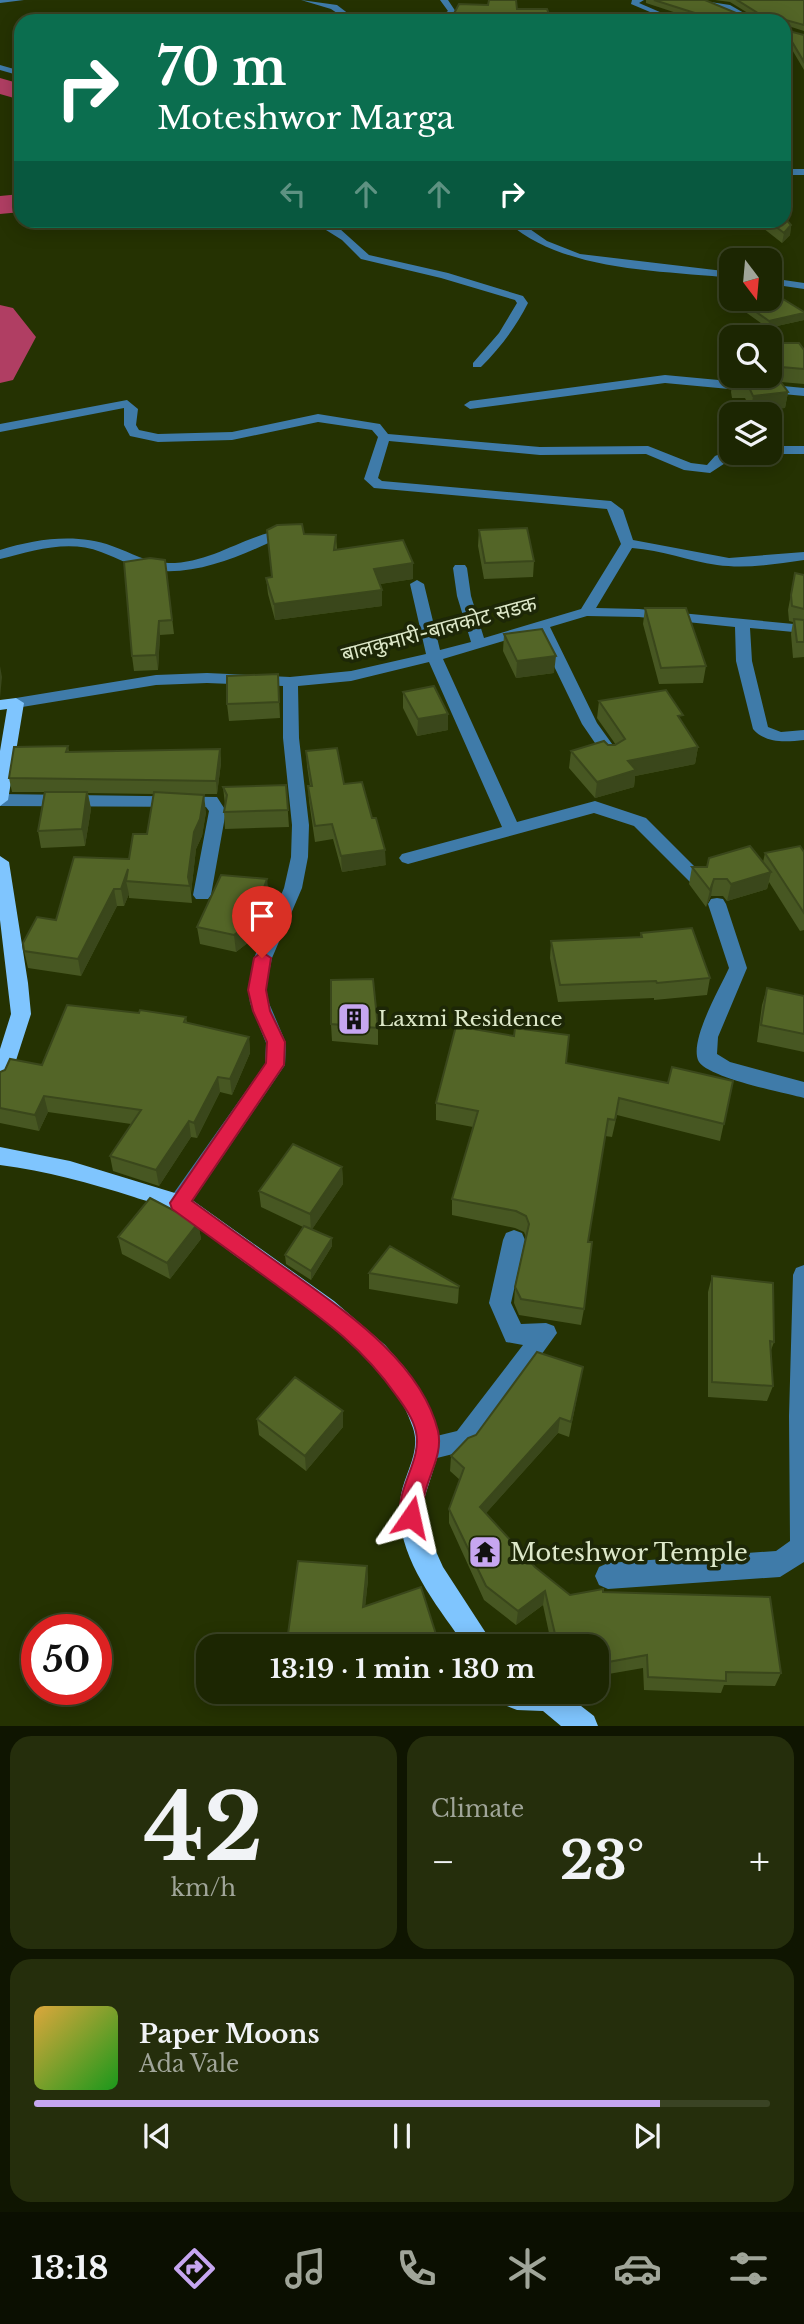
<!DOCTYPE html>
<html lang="en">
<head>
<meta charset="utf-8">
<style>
	:root { --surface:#1c2602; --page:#252e0c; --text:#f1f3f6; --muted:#a0a599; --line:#3a4324; --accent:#c6a6f0 }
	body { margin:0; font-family:"Libre Baskerville","Noto Sans Devanagari",serif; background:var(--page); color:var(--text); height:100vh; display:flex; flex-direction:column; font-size:26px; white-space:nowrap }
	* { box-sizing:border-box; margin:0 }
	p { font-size:23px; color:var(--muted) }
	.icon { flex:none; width:38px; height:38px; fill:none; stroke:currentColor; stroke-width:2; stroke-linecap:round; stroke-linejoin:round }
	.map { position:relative; height:1726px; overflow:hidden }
	.side { display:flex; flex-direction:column; gap:10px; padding:10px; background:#0f1501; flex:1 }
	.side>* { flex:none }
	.guide { position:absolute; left:14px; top:14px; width:777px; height:214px; border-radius:21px; box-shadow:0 4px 18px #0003,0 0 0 2px var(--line); background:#0b6e4f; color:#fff; overflow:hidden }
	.needle { width:46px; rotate:164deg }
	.tools { position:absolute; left:719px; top:248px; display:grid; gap:14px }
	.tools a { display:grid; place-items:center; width:63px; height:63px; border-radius:14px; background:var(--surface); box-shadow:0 4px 18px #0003,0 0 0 2px var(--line); font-size:35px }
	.speed { position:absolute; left:21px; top:1614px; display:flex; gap:14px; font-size:35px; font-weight:700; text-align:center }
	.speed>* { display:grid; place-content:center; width:91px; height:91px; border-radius:50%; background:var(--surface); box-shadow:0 4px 18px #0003,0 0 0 2px var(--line); line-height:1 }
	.speed .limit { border:10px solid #d22; background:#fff; color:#111 }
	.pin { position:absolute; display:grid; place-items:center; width:60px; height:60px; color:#fff; margin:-72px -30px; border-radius:50% 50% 50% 0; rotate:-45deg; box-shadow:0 0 7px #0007 }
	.pin .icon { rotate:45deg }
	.me { position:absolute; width:77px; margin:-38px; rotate:11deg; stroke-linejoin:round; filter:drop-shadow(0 0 5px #0008) }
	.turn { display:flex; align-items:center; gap:24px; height:147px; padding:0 28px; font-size:32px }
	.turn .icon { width:91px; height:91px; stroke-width:2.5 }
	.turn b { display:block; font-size:49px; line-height:60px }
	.lanes { display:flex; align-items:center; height:66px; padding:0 28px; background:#0003; justify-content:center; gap:35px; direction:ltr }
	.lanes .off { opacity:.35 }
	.big { font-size:52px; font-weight:700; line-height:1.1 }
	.side .tile { flex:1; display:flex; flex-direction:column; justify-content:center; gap:10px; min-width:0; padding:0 24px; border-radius:21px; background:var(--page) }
	.side .dial { align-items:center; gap:0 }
	.dial b { font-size:91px; line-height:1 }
	.song { display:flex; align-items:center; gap:21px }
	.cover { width:84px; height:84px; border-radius:10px; background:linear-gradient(135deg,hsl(40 70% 55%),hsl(120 70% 35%)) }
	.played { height:7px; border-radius:4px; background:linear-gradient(90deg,var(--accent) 85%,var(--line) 85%) }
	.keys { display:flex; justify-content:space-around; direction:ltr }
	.heat { display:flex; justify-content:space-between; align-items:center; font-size:38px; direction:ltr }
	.side .tiles { flex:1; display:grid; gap:10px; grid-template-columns:1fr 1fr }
	.tile:last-child { grid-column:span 2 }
	.trip { position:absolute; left:196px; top:1634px; width:413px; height:70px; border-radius:21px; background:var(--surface); box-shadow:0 4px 18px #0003,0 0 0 2px var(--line); font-weight:700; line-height:70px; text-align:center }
	.menu { display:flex; height:112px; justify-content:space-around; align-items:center; background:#0b0f01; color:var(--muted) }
	.menu .icon { width:49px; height:49px }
	.menu .selected { color:var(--accent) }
	.menu b { font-size:32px; color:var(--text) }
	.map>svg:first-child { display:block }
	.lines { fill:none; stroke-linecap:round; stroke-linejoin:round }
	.river { fill:#b03e63; fill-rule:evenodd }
	.minor { fill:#3f7ba9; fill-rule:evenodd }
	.major { fill:#7fc5fe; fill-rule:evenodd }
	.wall { fill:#475722 }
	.shaded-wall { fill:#3a471b }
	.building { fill:#536527; stroke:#3a471b; stroke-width:2 }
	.route { fill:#e11d48; stroke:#92132f; stroke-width:2 }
	.labels { text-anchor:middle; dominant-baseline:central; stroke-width:7; stroke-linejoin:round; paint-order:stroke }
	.street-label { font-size:21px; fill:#dde8c9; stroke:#1d2707 }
	.poi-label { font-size:21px; fill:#dde8c9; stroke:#1d2707; text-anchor:start }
	.near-poi-label { font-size:24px; fill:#dde8c9; stroke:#1d2707; text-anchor:start }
</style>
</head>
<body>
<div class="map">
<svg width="804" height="1726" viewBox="0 0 804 1726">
	<rect width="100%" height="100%" fill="#253202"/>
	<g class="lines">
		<path class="river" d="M0,78L21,84V100L0,94Z
			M21,194V212L0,214V196Z
			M0,305L13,308L36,337L13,380L0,383Z"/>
		<path class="minor" d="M0,0H24L0,3Z
			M301,0L337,5L358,21H349L331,9Z
			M440,0H448L456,12L442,21H433L448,11Z
			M644,0L639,3L669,16V20L631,4L632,0Z
			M697,0L730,5L758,21H748L724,9Z
			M0,65L21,71V76L0,70Z
			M784,169H804V175H784Z
			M320,220H330L369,255L448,273L523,296L528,303C516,327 500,348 481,367H473V363L499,333L517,303L515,300L441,278L361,259L342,240L326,230Z
			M505,220H517L547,241L580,254L732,272V278C658,270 562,272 505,220Z
			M770,278L804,283V289L770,284Z
			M665,375L804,388V396L665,383L470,409L464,405L470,401Z
			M127,400L138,409L136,425L139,430L158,434L232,432L318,414L380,424L388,434L540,447L648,446L691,463L707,465L715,456L732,449V453H738L736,456L710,473L684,470L646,454L540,455L389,441L378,478L382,481L611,501L623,510L633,540L729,558L804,552V560C776,564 746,569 717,565C689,561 662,550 632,548L596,608L639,609L804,625V633L750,628L752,661L768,727L781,732L804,730V740C786,742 766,744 753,729L736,661L735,627L639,617L587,616L550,627L597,723L620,755L612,760L606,759L582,724L537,631L443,659L517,822L595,801L646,818L702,874L705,878L702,882H690L634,826L594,813L408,864L402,862L399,858L402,854L502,827L429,662L351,681L298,686L299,738L309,825L308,857L302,888L272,958L266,988L269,1003L286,1043L285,1065L187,1209L179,1212L171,1209L168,1203L171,1197L265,1064L266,1043L250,1003L248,988L254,958L284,888L291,857L292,825L283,738V686L207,683L156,685L16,708L8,703L16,698L156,675L207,673L290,677L351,671L426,654L410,584L417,580L424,584L440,650L471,642L457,596L453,568L455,565H465L467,568L471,596L484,638L581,609L621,544L607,509L374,488L364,479L378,437L372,430L318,422L232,440L158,442L130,436L124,425V408L0,432V424Z
			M770,446H804V454H770L768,453H770Z
			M272,532L277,533V539C238,557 196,576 152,570C133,568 118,558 101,552C68,539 33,551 0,559V550C36,539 76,533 112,546C132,553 147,563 169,563C208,563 236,541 272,532Z
			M0,794L217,797L226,811L211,895L208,899H196L193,895L209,811L206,807L0,806Z
			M717,898L723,899L726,904L747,968L718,1037L717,1054L730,1062L804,1082V1098C785,1093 704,1077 698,1060C690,1039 720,988 729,968L708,904L711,899Z
			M514,1230L522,1233L525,1240L511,1303L521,1324L546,1323L554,1326L557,1333L473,1449L429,1460L420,1456L417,1448L420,1440L457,1431L523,1345L506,1342L489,1303L503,1240L506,1233Z
			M804,1265V1562L780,1577L608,1589L599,1585L595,1576L599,1567L608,1563L776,1551L790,1541L789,1416L793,1275L796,1268Z"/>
		<path class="major" d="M16,698L24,703L8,800L0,806V751L7,709L0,710V700Z
			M0,856L9,862L28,983L31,1014L10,1079L7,1085L0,1087V1049L11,1014L0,920Z
			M0,1147L70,1161L188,1197L334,1301L385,1345L406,1369L423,1394L438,1430V1455L425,1496V1516L429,1536L443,1567L495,1647H466C436,1604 391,1551 401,1495C405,1472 421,1452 413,1428C389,1352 295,1300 233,1254C213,1239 193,1218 169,1208C158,1203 145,1201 134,1197C90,1183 46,1171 0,1165Z
			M501,1692H563L594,1716L598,1726H561L543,1711L517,1710L507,1706Z"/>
	</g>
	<path class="wall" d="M646,0H705L748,18H756L730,2L715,0H804V31L785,25L784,21H701L646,3Z
		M785,30L804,35V70L784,36Z
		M753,220H784L791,225L790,235L782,243Z
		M731,294L732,299H770L804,312V320L768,328L730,301Z
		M730,342H732V376H770V343L804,350V384L781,382L788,392L785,408L751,411L745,398H732L731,392L733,379L730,378L728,357Z
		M479,530L534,561L533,577L484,579L478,546Z
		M304,534L336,535L337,549L413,579L380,584L382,606L275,620L268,594L266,578L271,577Z
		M165,560L174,634L160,635L158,670L134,671L132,656Z
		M795,573L804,575V657L793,658L791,634L793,622L789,621L788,610Z
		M645,608L706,666L703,683L659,684L643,624Z
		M504,634L554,673L516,678L503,651Z
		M278,674L280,718L229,721L227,704Z
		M403,692L448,714V730L417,736L403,708Z
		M599,701L682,722L698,747L695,764L635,776L634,787L595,798L569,768L571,751L616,745L597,718Z
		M68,746L69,752L220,749L221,763L217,794H191L206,812L202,836L196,849L191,893L192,903L129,898V894L124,906H117L81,976L28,968L24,951L56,920L129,859L147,834L154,794L88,793L91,809L85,846L41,848L38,831L44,792H12L9,778Z
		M306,751L344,784L386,865L342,872L333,839L315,842L309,801L308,786H310L307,766Z
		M286,785L289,827L225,829L224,812L225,805L223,787Z
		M804,852V930L800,931L769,882L767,889L727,901L723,896H711L706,907L689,884L692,867L763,862L765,853Z
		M267,879L268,896L254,938L236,952L200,944L197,927Z
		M641,933L710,978L707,995L654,1000V998L558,1002L550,958L551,941L640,937Z
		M767,988L804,996V1052L757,1042L762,1005Z
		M139,1013L186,1017L187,1023L249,1037L250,1053L232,1095L220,1092L197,1138L191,1137L159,1186L113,1171L110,1156L131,1124L48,1112L39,1131L0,1123V1072L42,1065Z
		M331,1024L378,1028V1045L332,1041Z
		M566,1063L668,1083L733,1081L720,1141L617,1115L612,1137L605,1136L588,1242L584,1309L581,1325L519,1315L514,1303L515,1287L526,1237L524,1232L515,1228L452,1215V1199L473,1127L436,1120V1103Z
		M342,1167L343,1184L312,1229L332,1238V1246L311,1280L286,1264L285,1255L303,1227L261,1207L259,1191Z
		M198,1223L201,1239L170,1279L122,1254L118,1237Z
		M369,1273L459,1286L458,1302L457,1304L369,1289Z
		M712,1276L774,1342L770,1353L773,1386L767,1401L708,1397V1292Z
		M583,1367L569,1437L558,1433L486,1513L535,1567L570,1595L603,1592L781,1673L775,1686L724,1685L721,1693L644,1690L643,1668L597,1676V1647H552L543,1605L516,1625L484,1600L449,1523V1509L460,1480L450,1471L451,1456L476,1435Z
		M257,1419L343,1427L306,1471L259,1435Z
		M367,1566L368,1580L365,1606L440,1647H290L288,1634Z"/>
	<path class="shaded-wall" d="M791,225L790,235L782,243L784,233Z
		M804,313V320L768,328L769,321Z
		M788,392L785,408L751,411L753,396Z
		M413,563V579L374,585V569Z
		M382,590V606L275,620L274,604Z
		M159,621L160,635L158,670L156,655Z
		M556,656L554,673L516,678L517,661Z
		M0,666L2,677L0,698Z
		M448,714V730L417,736L418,719Z
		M698,747L695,764L635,776L634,787L595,798L597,782L628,761Z
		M220,749L221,763L217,794L216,781Z
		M87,792L91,809L85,846L82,829Z
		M204,795L206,812L202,836L196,849L191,893L188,877L194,832Z
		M385,850L386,865L342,872L341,856Z
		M128,869L126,881L129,894L124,906L121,889Z
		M771,872L767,889L727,901L731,884Z
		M267,879L268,896L254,938L236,952L234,935Z
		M714,879L711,896L706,907L710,890Z
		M114,889L117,906L81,976L78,959Z
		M249,1037L250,1053L232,1095L230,1079Z
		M218,1077L220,1092L197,1138L194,1123Z
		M44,1096L48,1112L39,1131L35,1115Z
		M189,1121L191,1137L159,1186L156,1170Z
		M342,1167L343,1184L311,1231L310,1214Z
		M198,1223L201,1239L170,1279L167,1263Z
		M332,1238V1246L311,1280V1271Z
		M343,1411V1427L306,1471L305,1456Z
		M560,1418L558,1433L479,1521L480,1507Z
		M367,1566L368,1580L364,1620L363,1607Z
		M545,1591L543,1605L516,1625L518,1611Z"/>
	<path class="building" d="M489,0H516L517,9H547L552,21H450L459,4L488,5Z
		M654,0H705L748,18H759L761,15L737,0H804V25L786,20L784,22V21H720Z
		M785,30L804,35V62Z
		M784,217L791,225L784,233L767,220H784Z
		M770,291L804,312V313L769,321L738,299H770Z
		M770,343H799L804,350V369L770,366Z
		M734,377L780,381L788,392L753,396L747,383H734Z
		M302,524L304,534L336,535L334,550L403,540L413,563L374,569L382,590L274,604L266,578L272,577L267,530L277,525Z
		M527,528L534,561L485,563L479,530Z
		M150,558L165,560L172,620L159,621L156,655L132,656L124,562Z
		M795,573L804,575V609L792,606L791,595Z
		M645,608H686L706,666L661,668Z
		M794,619L804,620V642H797Z
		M542,629L556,656L517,661L504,634Z
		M278,674L279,702L227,704V676Z
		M434,686L448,714L418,719L403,692Z
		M666,690L683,715L678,716L698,747L628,761L636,770L597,782L571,751L604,741L608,745H615L625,739L599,701Z
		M68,746L66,752L220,749L216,781L9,778L14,747Z
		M337,748L344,784L362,782L372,818H376L385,850L341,856L332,824L315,826L308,786H312L306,751Z
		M286,785L288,810L224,812L227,795L223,787Z
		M45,792H87L82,829L38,831Z
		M154,792L204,795L200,819L194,832L188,877L190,886L126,881L128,869L121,889H114L78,959L24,951L23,943L37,917L56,920L74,857L129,859L133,834H147Z
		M750,846L771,872L731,884L727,879H714L710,890L692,867H707L709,858Z
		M800,846L804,852V913L765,853Z
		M221,875L267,879L252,921L234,935L197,927Z
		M692,928L710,978L657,983L656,981L560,985L551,941L642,937L641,933Z
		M373,979L378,1028L331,1024V980Z
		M767,988L804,996V1034L761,1025Z
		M67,1005L139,1013L140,1010L186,1017L184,1022L249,1037L230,1079L218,1077L194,1123L189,1121L156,1170L110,1156L141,1110L44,1096L35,1115L0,1108V1072L5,1070L10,1059L42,1065Z
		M456,1026L514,1036L515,1028L569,1035L566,1063L668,1083L672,1067L733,1081L724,1124L619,1098L615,1120L608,1119L588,1242H592L584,1309L521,1299L515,1287L529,1224L526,1216L516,1211L452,1199L478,1111L436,1103Z
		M293,1144L342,1167L310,1214L259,1191Z
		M150,1198L198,1223L167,1263L118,1237Z
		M304,1226L332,1238L311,1271L285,1255Z
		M390,1246L459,1286L458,1288L369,1273Z
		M712,1276L773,1283L774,1342L770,1341L773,1386L712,1382Z
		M537,1352L583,1367L571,1422L560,1418L480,1507L535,1567L570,1595L603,1589V1592L770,1597L781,1673L726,1672V1681L648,1677L647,1655L597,1664V1647H558L545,1591L518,1611L486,1586L449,1509L464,1468L451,1456L468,1438L476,1435Z
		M295,1377L343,1411L305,1456L257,1419Z
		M298,1561L367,1566L363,1607L421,1587L440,1647H390L389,1643L288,1634Z"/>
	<path class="route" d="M262,952L271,958L266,990L270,1011L285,1042L284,1065L192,1201C225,1225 258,1249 292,1273C346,1312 421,1362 438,1431C443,1453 430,1472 425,1493C422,1504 423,1514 419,1525L411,1528L403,1525C390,1494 423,1463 416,1432C413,1418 404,1406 396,1395C361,1345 320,1317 271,1281C238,1257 205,1233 172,1209L170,1203L266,1063L267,1042L253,1011L248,990L254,958Z"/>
	<defs>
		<symbol id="building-square" viewBox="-11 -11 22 22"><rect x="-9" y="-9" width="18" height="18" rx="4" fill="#c6a6f0" stroke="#1d2707"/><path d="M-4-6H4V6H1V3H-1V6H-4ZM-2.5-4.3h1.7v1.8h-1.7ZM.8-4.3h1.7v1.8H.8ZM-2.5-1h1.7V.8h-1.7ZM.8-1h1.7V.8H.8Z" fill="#111"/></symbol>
		<symbol id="temple-square" viewBox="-11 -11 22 22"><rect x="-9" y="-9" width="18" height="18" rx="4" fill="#c6a6f0" stroke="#1d2707"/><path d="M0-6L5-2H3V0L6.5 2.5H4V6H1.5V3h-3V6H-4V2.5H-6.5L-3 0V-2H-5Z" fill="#111"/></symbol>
	</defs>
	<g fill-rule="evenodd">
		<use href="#building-square" x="335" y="1000" width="38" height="38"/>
		<use href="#temple-square" x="466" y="1533" width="38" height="38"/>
	</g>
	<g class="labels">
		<g class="street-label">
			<text transform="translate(439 629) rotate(-15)">बालकुमारी-बालकोट सडक</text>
		</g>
		<g class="poi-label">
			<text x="378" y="1019">Laxmi Residence</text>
		</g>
		<g class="near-poi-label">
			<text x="510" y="1552">Moteshwor Temple</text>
		</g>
	</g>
</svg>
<div class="tools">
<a><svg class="needle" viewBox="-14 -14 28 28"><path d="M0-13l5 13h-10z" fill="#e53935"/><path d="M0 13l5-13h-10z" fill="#a0a599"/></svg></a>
<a><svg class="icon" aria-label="search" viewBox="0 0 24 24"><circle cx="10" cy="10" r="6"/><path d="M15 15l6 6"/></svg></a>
<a><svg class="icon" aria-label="layers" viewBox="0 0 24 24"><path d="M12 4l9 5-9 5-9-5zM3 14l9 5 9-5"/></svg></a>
</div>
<div class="speed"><div class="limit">50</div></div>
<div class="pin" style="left:262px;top:958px;background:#d93025"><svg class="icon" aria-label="arrive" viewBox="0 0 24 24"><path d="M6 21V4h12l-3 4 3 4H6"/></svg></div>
<svg class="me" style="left:411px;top:1517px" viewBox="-20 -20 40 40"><path d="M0-17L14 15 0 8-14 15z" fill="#e11d48" stroke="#fff" stroke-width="4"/></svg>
<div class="trip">13:19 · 1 min · 130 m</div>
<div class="guide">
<div class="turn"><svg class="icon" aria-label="right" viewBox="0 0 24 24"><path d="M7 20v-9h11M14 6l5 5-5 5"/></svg><div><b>70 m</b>Moteshwor Marga</div></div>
<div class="lanes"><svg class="icon off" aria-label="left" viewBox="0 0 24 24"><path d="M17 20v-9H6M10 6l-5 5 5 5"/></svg><svg class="icon off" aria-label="ahead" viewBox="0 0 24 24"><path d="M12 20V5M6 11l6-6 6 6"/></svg><svg class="icon off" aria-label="ahead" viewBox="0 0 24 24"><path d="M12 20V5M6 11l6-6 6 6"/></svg><svg class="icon" aria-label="right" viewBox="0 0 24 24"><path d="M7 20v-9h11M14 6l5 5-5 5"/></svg></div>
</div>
</div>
<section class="side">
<div class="tiles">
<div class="tile dial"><b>42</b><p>km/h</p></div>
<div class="tile"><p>Climate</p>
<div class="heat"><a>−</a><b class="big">23°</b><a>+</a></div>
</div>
<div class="tile">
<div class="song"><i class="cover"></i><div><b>Paper Moons</b><p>Ada Vale</p></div></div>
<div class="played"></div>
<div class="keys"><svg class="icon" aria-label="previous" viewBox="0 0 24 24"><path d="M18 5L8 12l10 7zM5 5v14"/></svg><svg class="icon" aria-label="pause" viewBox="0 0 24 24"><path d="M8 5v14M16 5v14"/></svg><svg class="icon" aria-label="next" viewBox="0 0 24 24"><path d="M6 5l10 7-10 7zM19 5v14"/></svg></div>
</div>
</div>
</section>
<nav class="menu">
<b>13:18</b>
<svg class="icon selected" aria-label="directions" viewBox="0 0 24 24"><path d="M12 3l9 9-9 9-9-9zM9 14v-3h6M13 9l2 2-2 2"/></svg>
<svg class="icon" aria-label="music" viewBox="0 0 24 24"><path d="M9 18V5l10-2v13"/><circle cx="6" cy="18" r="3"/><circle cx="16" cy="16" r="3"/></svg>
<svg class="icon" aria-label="phone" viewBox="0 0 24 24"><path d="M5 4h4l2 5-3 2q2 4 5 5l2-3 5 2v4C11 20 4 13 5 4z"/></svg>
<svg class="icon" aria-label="climate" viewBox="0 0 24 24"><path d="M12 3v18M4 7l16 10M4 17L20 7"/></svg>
<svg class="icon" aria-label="car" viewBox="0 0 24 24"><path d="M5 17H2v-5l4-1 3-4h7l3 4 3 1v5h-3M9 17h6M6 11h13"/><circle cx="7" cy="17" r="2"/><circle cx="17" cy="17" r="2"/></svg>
<svg class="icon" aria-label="filters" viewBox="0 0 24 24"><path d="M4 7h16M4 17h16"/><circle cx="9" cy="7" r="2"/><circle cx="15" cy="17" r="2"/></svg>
</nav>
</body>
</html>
